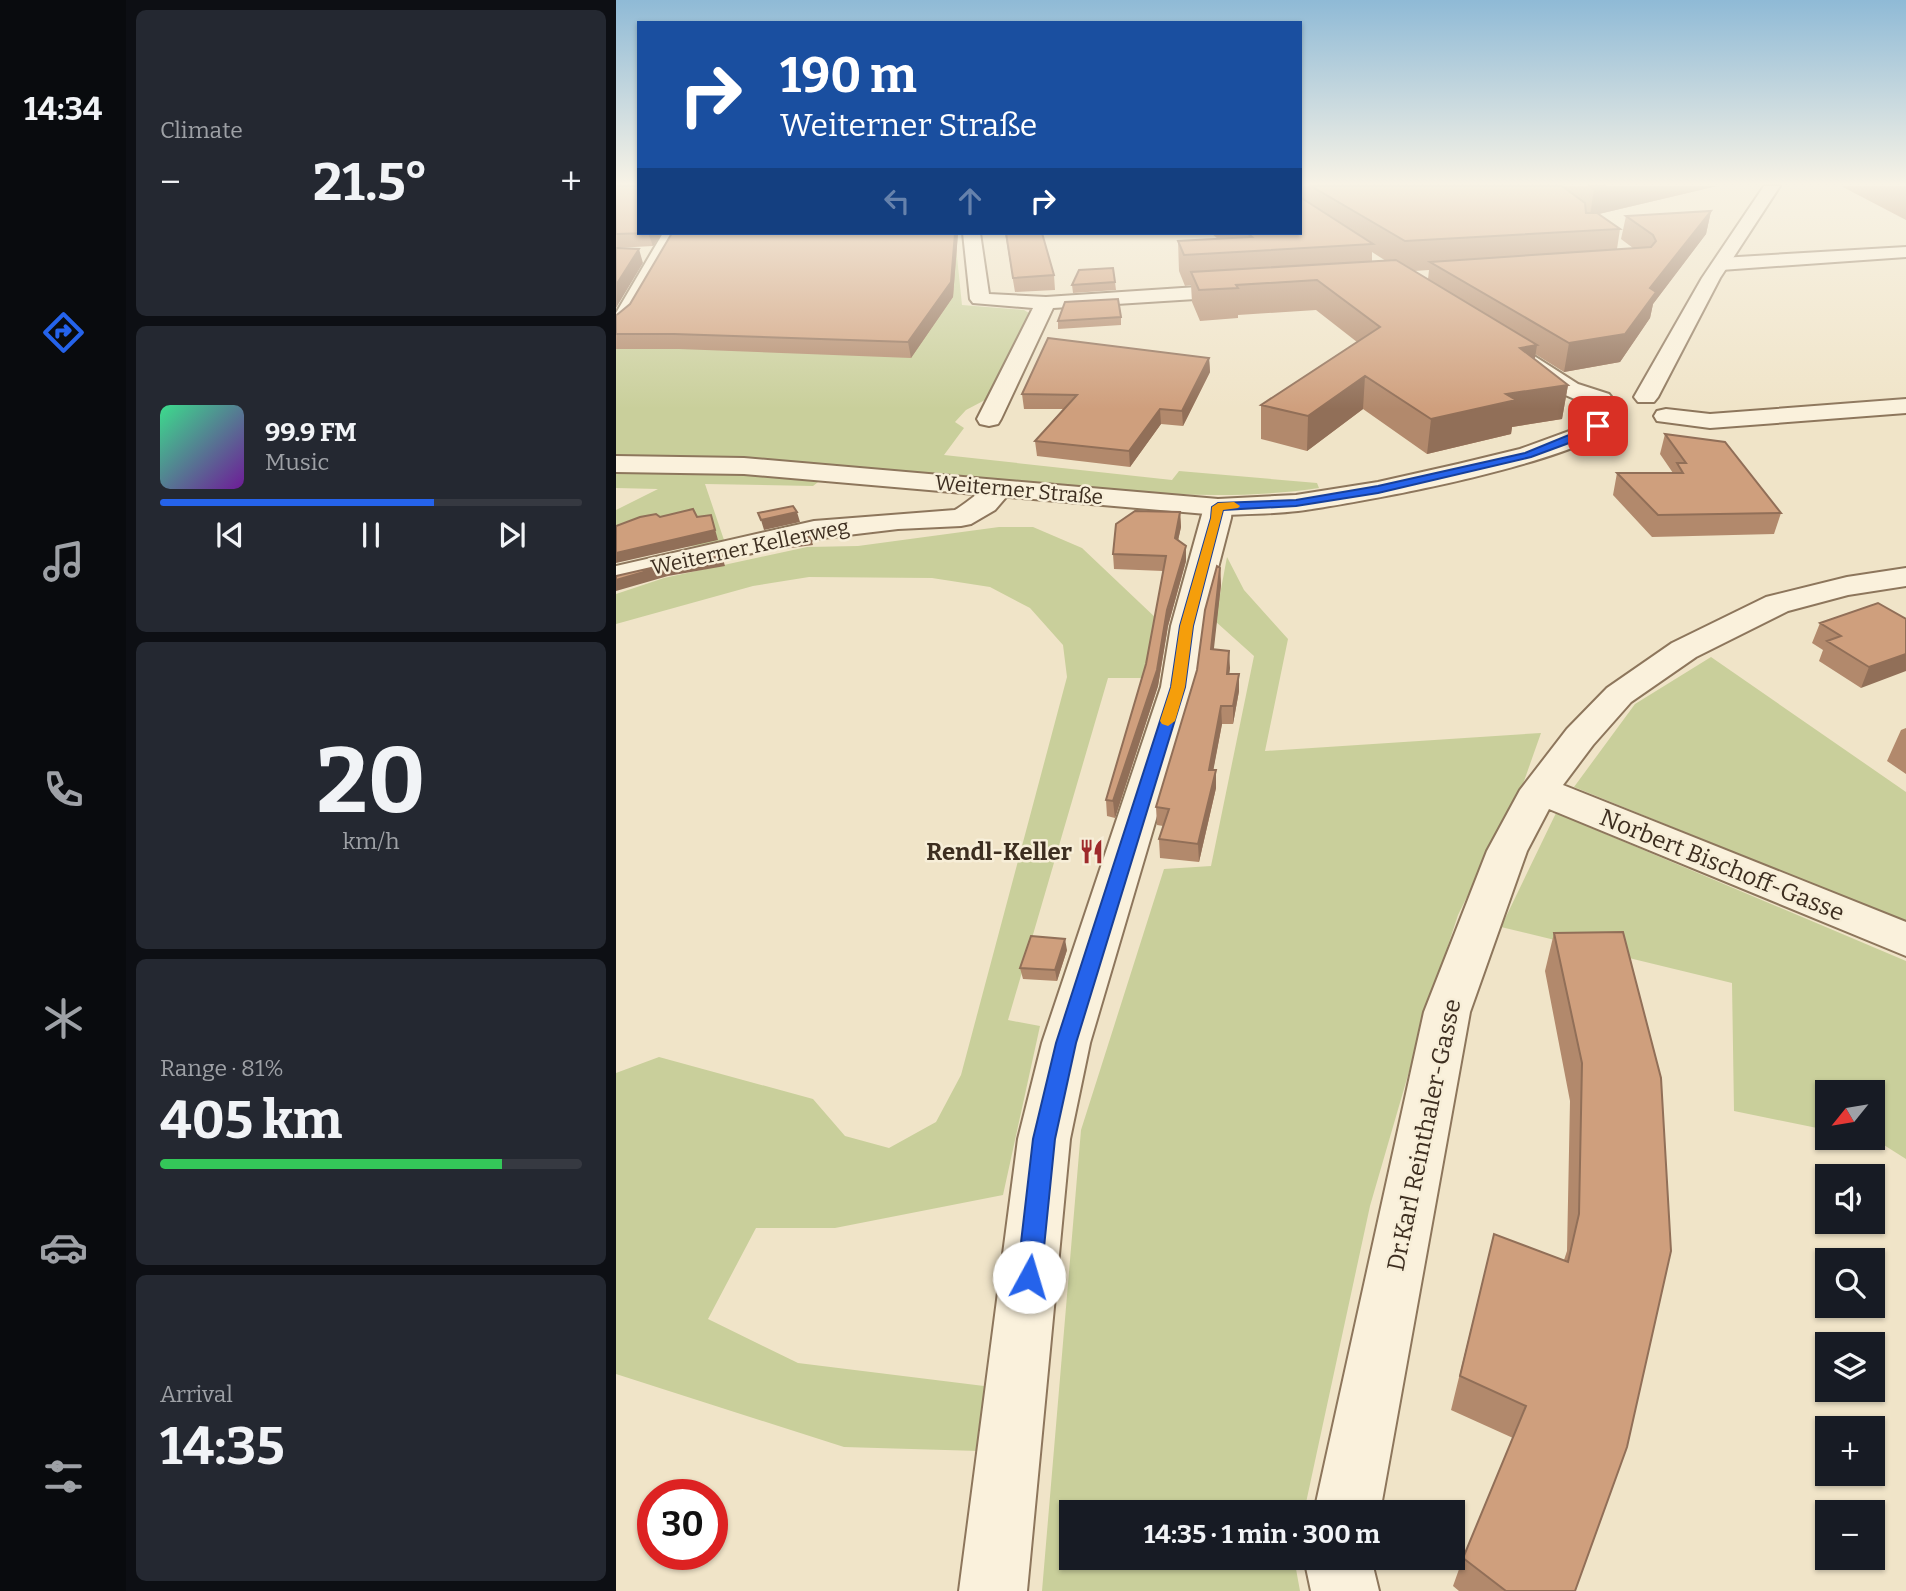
<!DOCTYPE html>
<html lang="en">
<head>
<meta charset="utf-8">
<style>
	:root { --surface:#171b24; --page:#242831; --text:#f1f3f6; --muted:#9ea1a6; --line:#363941; --accent:#2563eb }
	body { margin:0; font-family:Bitter,serif; background:var(--page); color:var(--text); height:100vh; display:flex; flex-direction:column; font-size:26px; white-space:nowrap }
	* { box-sizing:border-box; margin:0 }
	p { font-size:23px; color:var(--muted) }
	.icon { flex:none; width:38px; height:38px; fill:none; stroke:currentColor; stroke-width:2; stroke-linecap:round; stroke-linejoin:round }
	.map { position:relative; flex:1; overflow:hidden }
	.details { display:flex; flex-direction:column; gap:10px; padding:10px; background:#0d0f14; width:490px }
	.details>* { flex:none }
	.top-card { position:absolute; left:21px; top:21px; width:665px; height:214px; border-radius:0px; box-shadow:0 2px 5px #0004; background:#1a4fa0; color:#fff; overflow:hidden }
	.needle { width:46px; rotate:240deg }
	.buttons { position:absolute; left:1199px; top:1080px; display:grid; gap:14px }
	.buttons a { display:grid; place-items:center; width:70px; height:70px; border-radius:0px; background:var(--surface); box-shadow:0 2px 5px #0004; font-size:35px }
	.speed { position:absolute; left:21px; top:1479px; display:flex; gap:14px; font-size:35px; font-weight:700; text-align:center }
	.speed>* { display:grid; place-content:center; width:91px; height:91px; border-radius:50%; background:var(--surface); box-shadow:0 2px 5px #0004; line-height:1 }
	.speed .limit { border:10px solid #d22; background:#fff; color:#111 }
	.pin { position:absolute; display:grid; place-items:center; width:60px; height:60px; color:#fff; margin:-30px; border-radius:14px; box-shadow:0 4px 10px #0006 }
	.me { position:absolute; width:77px; margin:-38px; rotate:6deg; stroke-linejoin:round; filter:drop-shadow(0 0 5px #0008) }
	.turn { display:flex; align-items:center; gap:24px; height:147px; padding:0 28px; font-size:32px }
	.turn .icon { width:91px; height:91px; stroke-width:2.5 }
	.turn b { display:block; font-size:49px; line-height:60px }
	.lanes { display:flex; align-items:center; height:66px; padding:0 28px; background:#0003; justify-content:center; gap:35px; direction:ltr }
	.lanes .off { opacity:.35 }
	.big { font-size:52px; font-weight:700; line-height:1.1 }
	.details .widget { flex:1; display:flex; flex-direction:column; justify-content:center; gap:10px; min-width:0; padding:0 24px; border-radius:10px; background:var(--page) }
	.details .dial { align-items:center; gap:0 }
	.dial b { font-size:91px; line-height:1 }
	.song { display:flex; align-items:center; gap:21px }
	.cover { width:84px; height:84px; border-radius:10px; background:linear-gradient(135deg,hsl(150 70% 55%),hsl(280 70% 35%)) }
	.played { height:7px; border-radius:4px; background:linear-gradient(90deg,var(--accent) 65%,var(--line) 65%) }
	.keys { display:flex; justify-content:space-around; direction:ltr }
	.heat { display:flex; justify-content:space-between; align-items:center; font-size:38px; direction:ltr }
	.charge { height:10px; border-radius:5px; background:linear-gradient(90deg,#34c759 81%,var(--line) 0) }
	.trip { position:absolute; left:443px; top:1500px; width:406px; height:70px; border-radius:0px; background:var(--surface); box-shadow:0 2px 5px #0004; font-weight:700; line-height:70px; text-align:center }
	main { display:flex; flex:1; min-height:0 }
	.dock { display:flex; flex-direction:column; width:126px; justify-content:space-around; align-items:center; background:#090b0e; color:var(--muted) }
	.dock .icon { width:49px; height:49px }
	.dock .active { color:var(--accent) }
	.dock b { font-size:32px; color:var(--text) }
	.map>svg:first-child { display:block }
	.green { fill:#c9cf9b }
	.lines { fill:none; stroke-linecap:round; stroke-linejoin:round }
	.minor-casing { stroke:#8d765c; stroke-width:4 }
	.tertiary-casing { stroke:#8d765c; stroke-width:4 }
	.minor { fill:#faf1dc; fill-rule:evenodd }
	.tertiary { fill:#faf1dc; fill-rule:evenodd }
	.wall { fill:#b2896c; fill-rule:evenodd }
	.shaded-wall { fill:#916f58 }
	.building { fill:#cf9f7d; stroke:#916f58; stroke-width:2 }
	.route { fill:#2563eb; stroke:#184099; stroke-width:2 }
	.slow { fill:#f59e0b }
	.labels { text-anchor:middle; dominant-baseline:central; stroke-width:5; stroke-linejoin:round; paint-order:stroke }
	.far-street-label { font-size:21px; fill:#3d2e20; stroke:#f7eed8 }
	.poi-label { font-size:24px; font-weight:bold; fill:#3d2e20; stroke:#f7eed8; text-anchor:end }
	.street-label { font-size:24px; fill:#3d2e20; stroke:#f7eed8 }
</style>
</head>
<body>
<main>
<nav class="dock">
<b>14:34</b>
<svg class="icon active" aria-label="directions" viewBox="0 0 24 24"><path d="M12 3l9 9-9 9-9-9zM9 14v-3h6M13 9l2 2-2 2"/></svg>
<svg class="icon" aria-label="music" viewBox="0 0 24 24"><path d="M9 18V5l10-2v13"/><circle cx="6" cy="18" r="3"/><circle cx="16" cy="16" r="3"/></svg>
<svg class="icon" aria-label="phone" viewBox="0 0 24 24"><path d="M5 4h4l2 5-3 2q2 4 5 5l2-3 5 2v4C11 20 4 13 5 4z"/></svg>
<svg class="icon" aria-label="climate" viewBox="0 0 24 24"><path d="M12 3v18M4 7l16 10M4 17L20 7"/></svg>
<svg class="icon" aria-label="car" viewBox="0 0 24 24"><path d="M5 17H2v-5l4-1 3-4h7l3 4 3 1v5h-3M9 17h6M6 11h13"/><circle cx="7" cy="17" r="2"/><circle cx="17" cy="17" r="2"/></svg>
<svg class="icon" aria-label="filters" viewBox="0 0 24 24"><path d="M4 7h16M4 17h16"/><circle cx="9" cy="7" r="2"/><circle cx="15" cy="17" r="2"/></svg>
</nav>
<section class="details">
<div class="widget"><p>Climate</p>
<div class="heat"><a>−</a><b class="big">21.5°</b><a>+</a></div>
</div>
<div class="widget">
<div class="song"><i class="cover"></i><div><b>99.9 FM</b><p>Music</p></div></div>
<div class="played"></div>
<div class="keys"><svg class="icon" aria-label="previous" viewBox="0 0 24 24"><path d="M18 5L8 12l10 7zM5 5v14"/></svg><svg class="icon" aria-label="pause" viewBox="0 0 24 24"><path d="M8 5v14M16 5v14"/></svg><svg class="icon" aria-label="next" viewBox="0 0 24 24"><path d="M6 5l10 7-10 7zM19 5v14"/></svg></div>
</div>
<div class="widget dial"><b>20</b><p>km/h</p></div>
<div class="widget"><p>Range · 81%</p><b class="big">405 km</b><div class="charge"></div></div>
<div class="widget"><p>Arrival</p><b class="big">14:35</b></div>
</section>
<div class="map">
<svg width="1290" height="1591" viewBox="0 0 1290 1591">
	<rect width="100%" height="100%" fill="#f0e4c8"/>
	<path class="green" d="M340,247L346,305L408,310L413,313V317L369,400L350,410L339,422L348,428L328,455L556,480L563,471L701,483L703,488C609,502 517,492 423,484C328,475 233,467 138,459L89,456L0,457V334Z
		M74,469L206,479L197,486L89,484L108,540C62,552 45,547 0,535V510L42,489L0,488V470Z
		M383,527H417L466,548L542,620L530,678H492L392,1020L424,1026L387,1195L219,1228H140L92,1319L182,1363L368,1386L363,1451L228,1447L0,1374V1073L43,1057L197,1099L229,1136L273,1148L320,1122L345,1075L451,677L447,645L414,608L374,587L316,578L193,577L137,586L0,624V594L48,578L191,547L242,546Z
		M611,557L628,590L672,639L649,751L925,733L907,784L842,915L810,1013L754,1206L688,1512H455V1558H678L684,1591H426L465,1130L548,869L595,866L638,656L599,621Z
		M1095,657L1290,792V922L958,787L1019,704Z
		M940,813L1290,961V1159L1260,1140L1249,1138H1256V1092H1211V1130L1118,1111L1116,983L885,927Z"/>
	<g class="lines">
		<defs>
			<path id="minor" d="M47,233H65L17,318L7,327L0,329V313Z
				M347,233H364L373,294L430,297L627,284L637,290L627,296L437,308L385,419L382,424L373,426L364,424L361,419L417,308L357,303L354,299Z
				M1290,247V257L1105,270L1096,264L1105,258Z
				M907,352L915,354L962,384L993,394L997,399L993,404C964,411 923,379 899,364L896,359L899,354Z
				M1290,399V413L1094,428L1041,421L1038,416L1041,411L1050,409L1094,414Z
				M384,481L394,483L397,489L379,510L355,524L345,526L282,529L198,539L0,584V566L198,521L339,510C353,502 371,484 384,481Z
				M602,499L612,501L616,507L615,518L587,626L579,687L474,1043L454,1139L411,1591H343L402,1139L426,1043L545,687L555,626L588,507L592,501Z
				M1290,568V586L1232,595L1172,611L1080,657L1015,702L977,745L947,785L1290,922V956L933,809L911,851L854,1012L764,1512H698L808,1012L871,851L904,790L951,729L991,688L1056,643L1150,597L1231,577Z
				M688,1558H755L763,1591H695Z"/>
			<path id="tertiary" d="M1148,186H1164L1104,278L1042,397L1038,402H1022L1018,397L1086,278Z
				M996,410L1005,412L1008,417C978,461 741,503 682,511C656,514 629,514 602,515L128,474L0,472V456L128,458L602,499L680,495L762,482L842,464L904,449L959,429Z"/>
		</defs>
		<use href="#minor" class="minor-casing"/>
		<use href="#tertiary" class="tertiary-casing"/>
		<use href="#minor" class="minor"/>
		<use href="#tertiary" class="tertiary"/>
	</g>
	<path class="wall" d="M0,186L23,233H46L37,246L0,248Z
		M684,186H1101L983,214L1004,229L1001,249L1017,248L1005,239L1010,216L1095,211L1090,234L1037,304L1034,318L1004,362L948,372L919,354V359L952,385L946,419L896,427L895,434L811,454L747,409L691,451L645,439V405L741,342L700,310L622,315V318L584,321L576,302L575,285L569,286L563,271L562,241L602,239L595,233H684ZM756,252L770,261H756ZM813,270L812,279L798,271Z
		M1225,186H1290V220Z
		M56,233H342L337,297L295,358L63,349H0V315L2,314L14,304Z
		M389,233L438,275L439,290L399,292Z
		M499,282L500,290L457,293L456,285Z
		M505,317V325L442,329V321Z
		M593,358L594,372L567,426L545,424L514,467L421,456L419,441L447,409H408L406,394Z
		M1049,434L1165,513L1158,534L1036,537L997,495L1001,473H1057L1044,454Z
		M564,512L565,527L562,541L570,546V561L552,626L542,686L499,818L491,816L490,800L530,664L547,571L498,569L497,554Z
		M604,568L605,585L597,649L614,668L613,674H623V691L617,724H606L597,770H600V788L583,862L544,858L543,839L547,826L541,825L540,807L581,670Z
		M1290,619L1245,688L1203,661L1207,650L1196,643L1204,623Z
		M1290,728V774L1271,761L1285,730Z
		M1007,932L959,1591H843L837,1586L847,1558L897,1438L835,1410L878,1234L948,1260L951,1251L954,1101L929,971L938,933Z
		M451,950L441,981L407,979L404,968Z"/>
	<path class="shaded-wall" d="M990,186H1101L974,216L978,189Z
		M1095,211L1090,234L1037,304L1034,318L1004,362L948,372L953,343L1034,288Z
		M32,233H46L37,246Z
		M339,233H342L337,297L295,358L292,342Z
		M23,249L27,263L0,308V285Z
		M921,345L916,378L904,348Z
		M593,358L594,372L567,426L566,411Z
		M749,376L747,409L691,451L692,416Z
		M952,385L946,419L896,427L895,434L811,454L815,419L890,394Z
		M544,409L545,424L514,467L513,451Z
		M181,512L184,522L148,530L145,520Z
		M564,512L565,527L559,553V538Z
		M95,515L102,540L0,563V553Z
		M194,535L197,545L159,550L156,541Z
		M570,546V561L552,626L542,686L499,818L497,801Z
		M106,556L109,566L52,576L0,591V580L48,566Z
		M604,568L605,585L596,666L595,649Z
		M613,651L614,668L611,691V674Z
		M1290,654V671L1245,688L1253,667Z
		M623,674V691L617,724V706Z
		M605,706L606,724L594,788L593,770Z
		M600,770V788L583,862L582,844Z
		M449,939L451,950L441,981L439,970Z"/>
	<path class="building" d="M0,186H23V233H32L0,234Z
		M695,186H946L969,203L970,213H981L1004,229L789,241Z
		M974,186H990L978,189Z
		M684,197L757,244L568,255L562,241L636,237L631,233H684Z
		M1095,211L1034,288L1040,292L1009,334L953,343L814,262L1035,247L1040,241L1037,235L1010,216Z
		M56,233H339L335,282L292,342L58,334H0V315L2,314L14,304Z
		M390,233H426L438,275L397,278Z
		M0,248L23,249L0,285Z
		M780,260L921,345L904,348L952,385L890,394L900,400L815,419L749,376L692,416L645,405L764,327L701,280L620,285L622,288L583,290L575,272Z
		M497,268L499,282L456,285L463,270Z
		M502,299L505,317L442,321L449,302Z
		M432,338L593,358L566,411L544,409L513,451L419,441L461,395L406,394Z
		M1049,434L1109,442L1165,513L1042,515L1001,473H1067L1061,463H1070Z
		M177,506L181,512L145,520L142,513Z
		M77,509L81,517L95,515L99,530L0,553V526L24,517L40,514L44,517Z
		M519,511L564,512L559,538L570,546L551,610L541,670L497,801L490,800L530,664L550,556L497,554L500,524Z
		M193,533L194,535L156,541Z
		M105,552L106,556L48,566L0,580V576Z
		M601,566L604,568L595,649L613,651L611,674H623L617,706H605L593,770H600L582,844L543,839L553,809L540,807L581,670L589,610Z
		M1262,603L1290,619V654L1253,667L1211,641L1225,636L1204,623Z
		M1007,932L1045,1078L1055,1251L1011,1447L959,1591H890L847,1558L910,1406L844,1376L878,1234L952,1262L963,1214L966,1063L938,933Z
		M415,936L449,939L439,970L404,968Z"/>
	<linearGradient id="sky" x2="0" y2="1"><stop stop-color="#8fbad6"/><stop offset="0.45" stop-color="#f8f3e6"/><stop offset="1" stop-color="#f8f3e6" stop-opacity="0"/></linearGradient>
	<rect width="1290" height="409" fill="url(#sky)"/>
	<path class="route" d="M982,423L987,426L986,428L972,436L915,457L762,493L680,506L607,510L577,626L569,687L460,1043L439,1139L425,1277L421,1285L413,1288L405,1285L401,1277L417,1139L440,1043L555,687L564,626L595,518L596,507L602,503L680,500L762,486L909,453Z"/>
	<path class="slow" d="M618,502L624,506L622,508L607,510L577,626L569,687L559,721L552,726L546,724L544,721L555,687L564,626L595,518L596,507L602,503Z"/>
	<defs>
		<symbol id="restaurant-bare" viewBox="-9 -9 18 18"><path d="M-5-6h1v4h1v-4h1v4h1v-4h1v5L-1.5 .5V6h-2V.5L-5-1ZM5-6V6H3V1.5H1.5Q1.5-4 5-6Z" fill="#9e2a2b" stroke="#f7eed8" stroke-width="2.5" paint-order="stroke"/></symbol>
	</defs>
	<g fill-rule="evenodd">
		<use href="#restaurant-bare" x="458" y="834" width="35" height="35"/>
	</g>
	<g class="labels">
		<g class="far-street-label">
			<text transform="translate(403 490) rotate(5)">Weiterner Straße</text>
			<text transform="translate(134 547) rotate(-12)">Weiterner Kellerweg</text>
		</g>
		<g class="poi-label">
			<text x="456" y="852">Rendl-Keller</text>
		</g>
		<g class="street-label">
			<text transform="translate(1106 865) rotate(22)">Norbert Bischoff-Gasse</text>
			<text transform="translate(808 1135) rotate(-78)">Dr.Karl Reinthaler-Gasse</text>
		</g>
	</g>
</svg>
<div class="buttons">
<a><svg class="needle" viewBox="-14 -14 28 28"><path d="M0-13l5 13h-10z" fill="#e53935"/><path d="M0 13l5-13h-10z" fill="#9ea1a6"/></svg></a>
<a><svg class="icon" aria-label="sound" viewBox="0 0 24 24"><path d="M4 9h4l5-4v14l-5-4H4zM17 9q2 3 0 6"/></svg></a>
<a><svg class="icon" aria-label="search" viewBox="0 0 24 24"><circle cx="10" cy="10" r="6"/><path d="M15 15l6 6"/></svg></a>
<a><svg class="icon" aria-label="layers" viewBox="0 0 24 24"><path d="M12 4l9 5-9 5-9-5zM3 14l9 5 9-5"/></svg></a>
<a>+</a>
<a>−</a>
</div>
<div class="speed"><div class="limit">30</div></div>
<div class="pin" style="left:982px;top:426px;background:#d93025"><svg class="icon" aria-label="arrive" viewBox="0 0 24 24"><path d="M6 21V4h12l-3 4 3 4H6"/></svg></div>
<svg class="me" style="left:413px;top:1277px" viewBox="-20 -20 40 40"><circle r="19" fill="#fff"/><path d="M0-13L10 11 0 6-10 11z" fill="#2563eb"/></svg>
<div class="trip">14:35 · 1 min · 300 m</div>
<div class="top-card">
<div class="turn"><svg class="icon" aria-label="right" viewBox="0 0 24 24"><path d="M7 20v-9h11M14 6l5 5-5 5"/></svg><div><b>190 m</b>Weiterner Straße</div></div>
<div class="lanes"><svg class="icon off" aria-label="left" viewBox="0 0 24 24"><path d="M17 20v-9H6M10 6l-5 5 5 5"/></svg><svg class="icon off" aria-label="ahead" viewBox="0 0 24 24"><path d="M12 20V5M6 11l6-6 6 6"/></svg><svg class="icon" aria-label="right" viewBox="0 0 24 24"><path d="M7 20v-9h11M14 6l5 5-5 5"/></svg></div>
</div>
</div>
</main>
</body>
</html>
